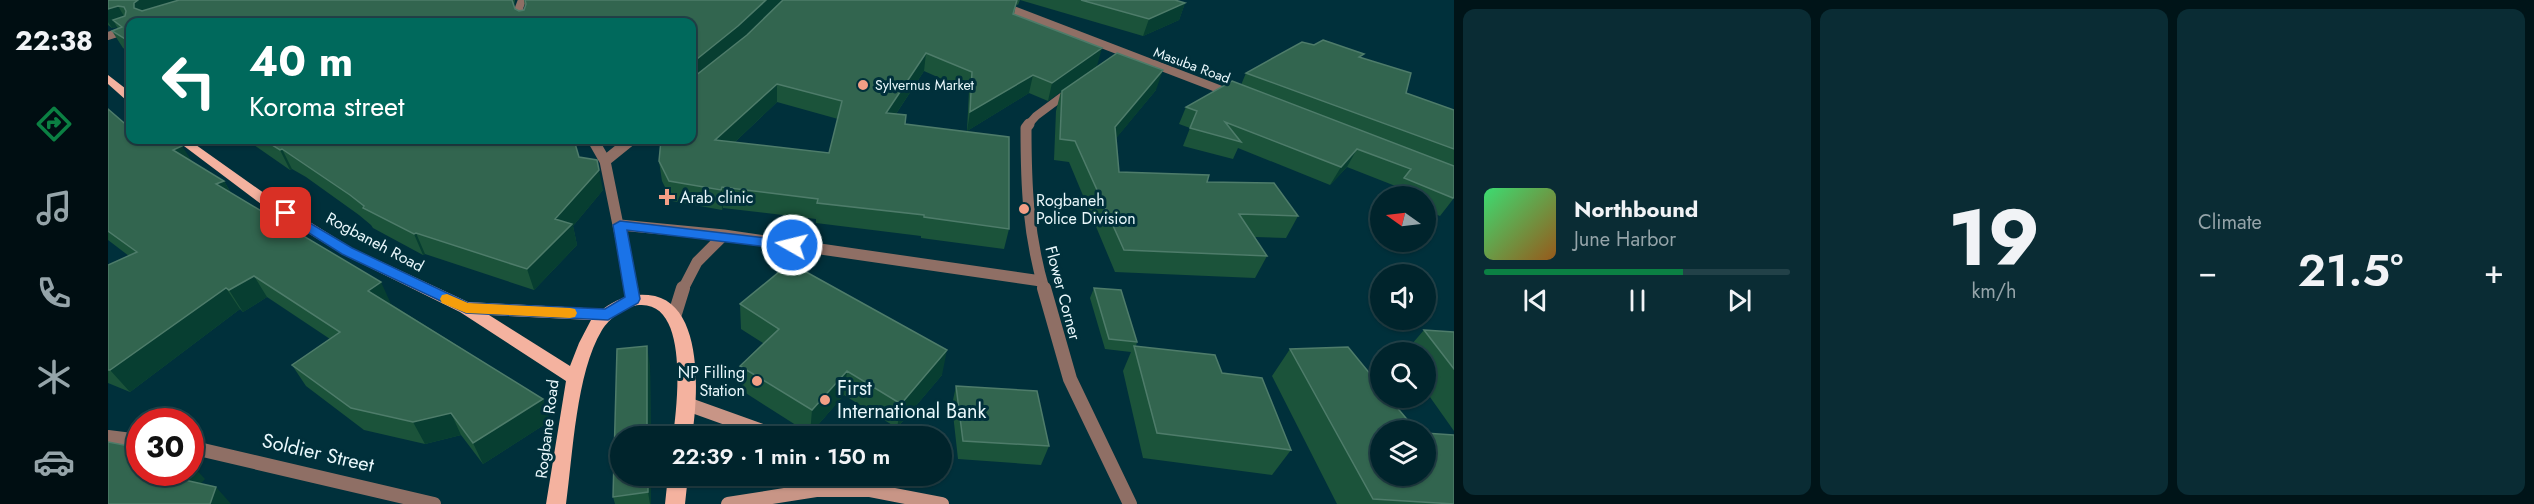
<!DOCTYPE html>
<html lang="en">
<head>
<meta charset="utf-8">
<style>
	:root { --surface:#00242c; --page:#0a2c34; --text:#f1f3f6; --muted:#95a4a9; --line:#224148; --accent:#0b8043 }
	body { margin:0; font-family:Jost,sans-serif; background:var(--page); color:var(--text); height:100vh; display:flex; flex-direction:column; font-size:22px; white-space:nowrap }
	* { box-sizing:border-box; margin:0 }
	p { font-size:20px; color:var(--muted) }
	.icon { flex:none; width:33px; height:33px; fill:none; stroke:currentColor; stroke-width:2; stroke-linecap:round; stroke-linejoin:round }
	.map { position:relative; flex:1; overflow:hidden }
	.side { display:flex; flex-direction:column; gap:9px; padding:9px; background:#001418; width:1080px }
	.side>* { flex:none }
	.guide { position:absolute; left:18px; top:18px; width:570px; height:126px; border-radius:12px; box-shadow:0 2px 4px #0004,0 0 0 2px var(--line); background:#00695c; color:#fff; overflow:hidden }
	.needle { width:39px; rotate:284deg }
	.fabs { position:absolute; left:1262px; top:186px; display:grid; gap:12px }
	.fabs a { display:grid; place-items:center; width:66px; height:66px; border-radius:50%; background:var(--surface); box-shadow:0 2px 4px #0004,0 0 0 2px var(--line); font-size:30px }
	.speed { position:absolute; left:18px; top:408px; display:flex; gap:12px; font-size:30px; font-weight:700; text-align:center }
	.speed>* { display:grid; place-content:center; width:78px; height:78px; border-radius:50%; background:var(--surface); box-shadow:0 2px 4px #0004,0 0 0 2px var(--line); line-height:1 }
	.speed .limit { border:9px solid #d22; background:#fff; color:#111 }
	.pin { position:absolute; display:grid; place-items:center; width:51px; height:51px; color:#fff; margin:-26px; border-radius:12px; box-shadow:0 3px 9px #0006 }
	.me { position:absolute; width:66px; margin:-33px; rotate:278deg; stroke-linejoin:round; filter:drop-shadow(0 0 4px #0008) }
	.turn { display:flex; align-items:center; gap:21px; height:126px; padding:0 24px; font-size:27px }
	.turn .icon { width:78px; height:78px; stroke-width:2.5 }
	.turn b { display:block; font-size:42px; line-height:51px }
	.big { font-size:45px; font-weight:600; line-height:1.1 }
	.side .tile { flex:1; display:flex; flex-direction:column; justify-content:center; gap:9px; min-width:0; padding:0 21px; border-radius:12px; background:var(--page) }
	.side .dial { align-items:center; gap:0 }
	.dial b { font-size:78px; line-height:1 }
	.song { display:flex; align-items:center; gap:18px }
	.cover { width:72px; height:72px; border-radius:9px; background:linear-gradient(135deg,hsl(140 70% 55%),hsl(30 70% 35%)) }
	.played { height:6px; border-radius:3px; background:linear-gradient(90deg,var(--accent) 65%,var(--line) 65%) }
	.keys { display:flex; justify-content:space-around; direction:ltr }
	.heat { display:flex; justify-content:space-between; align-items:center; font-size:33px; direction:ltr }
	.side .tiles { flex:1; display:grid; gap:9px; grid-template-columns:repeat(3,1fr) }
	.trip { position:absolute; left:502px; top:426px; width:342px; height:60px; border-radius:30px; background:var(--surface); box-shadow:0 2px 4px #0004,0 0 0 2px var(--line); font-weight:600; line-height:60px; text-align:center }
	main { display:flex; flex:1; min-height:0 }
	.menu { display:flex; flex-direction:column; width:108px; justify-content:space-around; align-items:center; background:#000e12; color:var(--muted) }
	.menu .icon { width:42px; height:42px }
	.menu .on { color:var(--accent) }
	.menu b { font-size:27px; color:var(--text) }
	.map>svg:first-child { display:block }
	.lines { fill:none; stroke-linecap:round; stroke-linejoin:round }
	.minor-far2 { stroke:#8f6f65; stroke-width:8 }
	.minor-far1 { stroke:#8f6f65; stroke-width:11 }
	.minor { stroke:#8f6f65; stroke-width:14 }
	.secondary { stroke:#c89586; stroke-width:14 }
	.primary { fill:#f4b29f; fill-rule:evenodd }
	.wall { fill:#1b533a; fill-rule:evenodd }
	.shaded-wall { fill:#073e31 }
	.building { fill:#32654f; stroke:#4e7c6a; stroke-width:1.5; fill-rule:evenodd }
	.route { fill:#1a73e8; stroke:#114b97; stroke-width:1.5 }
	.slow { fill:#f59e0b }
	.poi-dot { fill:#f39f86; stroke:#00303b; stroke-width:2 }
	.labels { text-anchor:middle; dominant-baseline:central; stroke-width:6; stroke-linejoin:round; paint-order:stroke }
	.far-street-label { font-size:14px; fill:#e9f8fc; stroke:#00303b }
	.far-poi-label { font-size:14px; fill:#e9f8fc; stroke:#00303b; text-anchor:start }
	.poi-label { font-size:16px; fill:#e9f8fc; stroke:#00303b; text-anchor:start }
	.street-label { font-size:16px; fill:#e9f8fc; stroke:#00303b }
	.near-poi-label { font-size:20px; fill:#e9f8fc; stroke:#00303b; text-anchor:start }
	.near-street-label { font-size:20px; fill:#e9f8fc; stroke:#00303b }
</style>
</head>
<body>
<main>
<nav class="menu">
<b>22:38</b>
<svg class="icon on" aria-label="directions" viewBox="0 0 24 24"><path d="M12 3l9 9-9 9-9-9zM9 14v-3h6M13 9l2 2-2 2"/></svg>
<svg class="icon" aria-label="music" viewBox="0 0 24 24"><path d="M9 18V5l10-2v13"/><circle cx="6" cy="18" r="3"/><circle cx="16" cy="16" r="3"/></svg>
<svg class="icon" aria-label="phone" viewBox="0 0 24 24"><path d="M5 4h4l2 5-3 2q2 4 5 5l2-3 5 2v4C11 20 4 13 5 4z"/></svg>
<svg class="icon" aria-label="climate" viewBox="0 0 24 24"><path d="M12 3v18M4 7l16 10M4 17L20 7"/></svg>
<svg class="icon" aria-label="car" viewBox="0 0 24 24"><path d="M5 17H2v-5l4-1 3-4h7l3 4 3 1v5h-3M9 17h6M6 11h13"/><circle cx="7" cy="17" r="2"/><circle cx="17" cy="17" r="2"/></svg>
</nav>
<div class="map">
<svg width="1346" height="504" viewBox="0 0 1346 504">
	<rect width="100%" height="100%" fill="#00303b"/>
	<g class="lines">
		<path class="minor-far2" d="M414,0L411,8L416,22
			M879,0L1124,94
			M0,36L22,29
			M920,125L928,116L963,90"/>
		<path class="minor-far1" d="M921,124L918,128C918,186 920,234 936,289
			M485,140L497,161L523,289
			M497,161L523,140
			M512,225L616,235L933,281
			M575,289L589,262L616,235"/>
		<path class="minor" d="M523,288L525,299
			M936,288L962,379L1022,504
			M566,317L575,288
			M0,437L32,441
			M82,447L326,504"/>
		<path class="secondary" d="M579,404L668,436
			M736,476L760,489
			M620,504L708,490H761L834,504"/>
		<path class="primary" d="M0,75L22,92V101L18,100L0,84Z
			M68,140H81L163,198L244,248L360,302L495,309C511,297 527,292 547,296C596,308 590,398 584,436H565C569,406 582,301 531,305C517,306 501,319 494,330C468,373 465,454 458,504H438L458,381L352,312L234,254L153,204ZM381,315L483,320L471,343L462,366Z
			M560,476H580L577,504H557Z"/>
	</g>
	<path class="wall" d="M0,0H407L406,6L407,9L411,11L416,10L417,6L416,0H1067L1077,3L1071,20L1035,36L912,0L910,5L908,4L906,14L989,66L968,81L1048,90L1008,138L1011,172L1099,182L1190,216L1178,238L1147,237L1159,256L1147,278L1007,272L961,162L946,160L948,111L953,91L940,101L921,93L859,131L861,91L816,71L788,114L797,124L901,229L896,249L813,238V236L708,223V219L615,208L614,210L564,201L554,181L551,161L584,22H22V53L15,48L4,31L10,29L9,27L4,28L0,25ZM669,102L730,119L721,153L627,142Z
		M1254,58L1298,93L1346,110V198L1332,216L1317,210V196H1284L1290,187L1239,167L1222,185L1130,148L1125,159L1075,146L1082,128L1071,124L1078,107L1133,85L1138,73Z
		M0,109L22,140L84,162L116,181L123,193L283,304L435,399L442,421L375,464L353,435L317,444L256,430L198,386L184,365L222,339L159,297L135,312L132,309L22,392L0,383V265L21,256L0,240Z
		M139,140H466L471,157L495,190L465,226L469,245L426,290L317,254L315,255L265,228L263,225L251,215L198,177L184,169L182,170Z
		M986,288L1029,342L1028,346L1114,373L1183,450L1164,475L1035,458L1015,371L1023,352L997,349L982,298Z
		M632,304L834,375L789,428L736,395L702,434L633,390L632,366L655,343L633,329Z
		M1316,330L1346,332V431L1317,390V352H1297Z
		M1182,349L1272,430L1346,504H1229L1164,376Z
		M542,365L543,504H507L505,497Z
		M848,386L941,446L933,465L850,459L844,405Z"/>
	<path class="shaded-wall" d="M30,0H91L36,20L26,8V3Z
		M658,0H675L631,43L584,82V63Z
		M1077,3L1071,20L1035,36L1041,19Z
		M10,6L20,23L5,20L9,27L4,28L0,22V9Z
		M994,48L989,66L940,101L944,83Z
		M818,53L816,71L776,132L778,113Z
		M1055,70L1048,90L1000,148L1007,127Z
		M925,75L921,93L859,131L862,112Z
		M669,84V102L608,160L607,140Z
		M74,146L87,166L65,150Z
		M174,149L184,169L182,170L172,150Z
		M1249,149L1239,167L1222,185L1233,167Z
		M491,170L495,190L465,226L469,245L426,290L419,269L447,219Z
		M116,181L128,202L108,184Z
		M614,187L615,208L614,210L613,190Z
		M308,233L317,254L315,255L306,234Z
		M146,276L159,297L135,312L121,290Z
		M273,282L283,304L271,312L260,291Z
		M118,288L132,309L22,392L2,370Z
		M539,346L542,365L543,436H539Z
		M839,350L834,375L789,428L793,404Z
		M739,371L736,395L702,434L704,410Z
		M435,399L442,421L375,464L365,443Z
		M343,413L353,435L317,444L305,422Z
		M82,463L97,479L80,498L59,476L63,472H82Z
		M540,476H543V504H542L540,492Z
		M108,487L123,504H102Z"/>
	<path class="building" d="M0,0H30L26,3V8L34,11L71,0H404L407,9L411,11L416,10L418,4L417,0H658L630,26L584,63V22H22V42L4,31L14,27L5,20L17,16L18,11L16,7L10,6L0,9Z
		M675,0H909L905,14L994,48L944,83L925,75L862,112L864,72L818,53L778,113L798,115L797,124L901,137V229L816,217V215L709,203L710,199L614,187L613,190L561,181L551,161L553,140H584V76H587L639,35ZM669,84L734,101L721,153L607,140Z
		M973,0H1067L1077,3L1041,19Z
		M1215,40L1256,54L1251,57L1303,73L1298,93L1346,110V149L1138,73L1194,42L1206,45Z
		M1009,53L1055,70L1007,127L1011,172L1101,175L1099,182L1166,183L1190,216L1131,214L1159,256L1016,250L967,141L952,139L954,91Z
		M1124,81L1346,166V197L1345,198L1296,178L1303,169L1249,149L1233,167L1117,122L1133,142L1082,128L1089,111L1078,107Z
		M0,109L22,128V140H63L74,146L65,150L116,181L108,184L273,282L260,291L435,399L365,443L343,413L305,422L243,408L184,365L232,332L146,276L121,290L118,288L2,370H0V265L29,252L0,231Z
		M156,140H466L471,157L489,160L491,170L447,219L464,224L419,269L308,233L306,234L255,208L256,206L242,195L174,149L172,150Z
		M682,263L839,350L793,404L739,371L704,410L632,366L671,329L632,304Z
		M986,288L1013,290L1029,342L1001,339Z
		M1316,330L1346,332V369Z
		M539,346V436H513V476H540V492L505,497L509,349Z
		M1026,346L1107,355L1114,373L1154,378L1183,450L1049,433Z
		M1240,347L1272,386V398H1281L1308,430H1272V476H1317V433L1346,435V504L1265,499L1182,349Z
		M848,386L929,391L941,446L855,441Z
		M0,442L32,448V472H63L59,476L108,487L102,504H0Z"/>
	<path class="route" d="M178,209L244,248L360,303L497,309L517,297L505,225L512,221L684,241L691,245L684,250L519,230L532,299L530,303L500,320L358,313L234,254L174,216L172,213Z"/>
	<path class="slow" d="M339,294L360,303L462,308L467,309L469,313L467,317L462,318L358,313L334,303L332,299L334,295Z"/>
	<g class="poi-dot">
		<circle cx="755" cy="85" r="6"/>
		<path d="M556 188h6v6h6v6h-6v6h-6v-6h-6v-6h6z"/>
		<circle cx="916" cy="209" r="6"/>
		<circle cx="649" cy="381" r="6"/>
		<circle cx="717" cy="400" r="6"/>
	</g>
	<g class="labels">
		<g class="far-street-label">
			<text transform="translate(1084 65) rotate(20)">Masuba Road</text>
		</g>
		<g class="far-poi-label">
			<text x="767" y="85">Sylvernus Market</text>
		</g>
		<g class="poi-label">
			<text x="572" y="197">Arab clinic</text>
			<text x="928" y="200">Rogbaneh<tspan x="928" dy="18">Police Division</tspan></text>
			<text x="637" y="372" text-anchor="end">NP Filling<tspan x="637" dy="18">Station</tspan></text>
		</g>
		<g class="street-label">
			<text transform="translate(267 242) rotate(28)">Rogbaneh Road</text>
			<text transform="translate(955 293) rotate(75)">Flower Corner</text>
			<text transform="translate(439 429) rotate(-83)">Rogbane Road</text>
		</g>
		<g class="near-poi-label">
			<text x="729" y="388">First<tspan x="729" dy="23">International Bank</tspan></text>
		</g>
		<g class="near-street-label">
			<text transform="translate(210 453) rotate(13)">Soldier Street</text>
		</g>
	</g>
</svg>
<div class="fabs">
<a><svg class="needle" viewBox="-14 -14 28 28"><path d="M0-13l5 13h-10z" fill="#e53935"/><path d="M0 13l5-13h-10z" fill="#95a4a9"/></svg></a>
<a><svg class="icon" aria-label="sound" viewBox="0 0 24 24"><path d="M4 9h4l5-4v14l-5-4H4zM17 9q2 3 0 6"/></svg></a>
<a><svg class="icon" aria-label="search" viewBox="0 0 24 24"><circle cx="10" cy="10" r="6"/><path d="M15 15l6 6"/></svg></a>
<a><svg class="icon" aria-label="layers" viewBox="0 0 24 24"><path d="M12 4l9 5-9 5-9-5zM3 14l9 5 9-5"/></svg></a>
</div>
<div class="speed"><div class="limit">30</div></div>
<div class="pin" style="left:178px;top:213px;background:#d93025"><svg class="icon" aria-label="arrive" viewBox="0 0 24 24"><path d="M6 21V4h12l-3 4 3 4H6"/></svg></div>
<svg class="me" style="left:684px;top:245px" viewBox="-20 -20 40 40"><circle r="17" fill="#1a73e8" stroke="#fff" stroke-width="3"/><path d="M0-11L8 9 0 5-8 9z" fill="#fff"/></svg>
<div class="trip">22:39 · 1 min · 150 m</div>
<div class="guide">
<div class="turn"><svg class="icon" aria-label="left" viewBox="0 0 24 24"><path d="M17 20v-9H6M10 6l-5 5 5 5"/></svg><div><b>40 m</b>Koroma street</div></div>
</div>
</div>
<section class="side">
<div class="tiles">
<div class="tile">
<div class="song"><i class="cover"></i><div><b>Northbound</b><p>June Harbor</p></div></div>
<div class="played"></div>
<div class="keys"><svg class="icon" aria-label="previous" viewBox="0 0 24 24"><path d="M18 5L8 12l10 7zM5 5v14"/></svg><svg class="icon" aria-label="pause" viewBox="0 0 24 24"><path d="M8 5v14M16 5v14"/></svg><svg class="icon" aria-label="next" viewBox="0 0 24 24"><path d="M6 5l10 7-10 7zM19 5v14"/></svg></div>
</div>
<div class="tile dial"><b>19</b><p>km/h</p></div>
<div class="tile"><p>Climate</p>
<div class="heat"><a>−</a><b class="big">21.5°</b><a>+</a></div>
</div>
</div>
</section>
</main>
</body>
</html>
